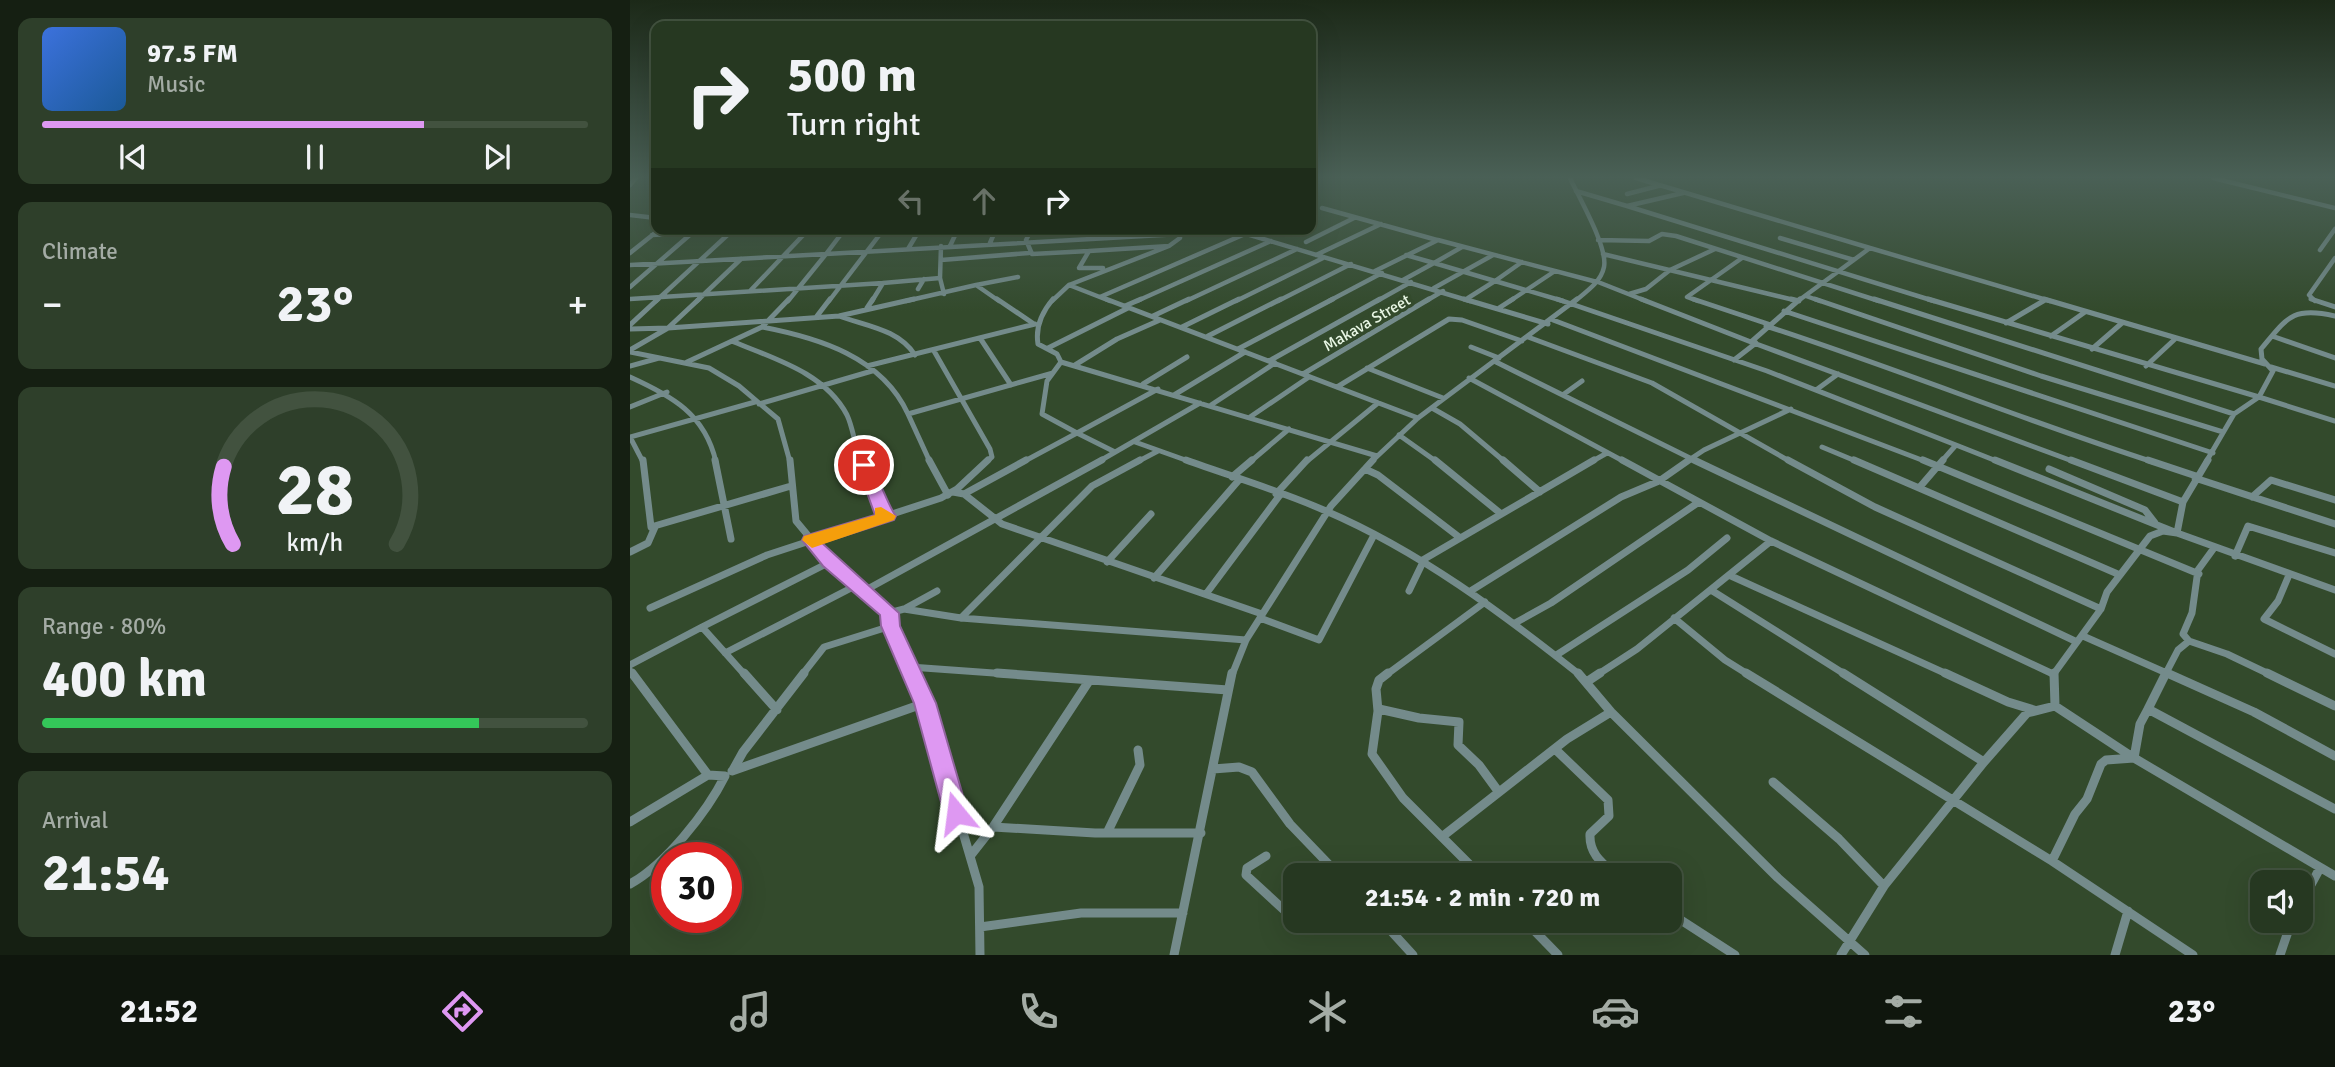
<!DOCTYPE html>
<html lang="en">
<head>
<meta charset="utf-8">
<style>
	:root { --surface:#263821; --page:#2e3f2a; --text:#f1f3f6; --muted:#a4aca5; --line:#42523f; --accent:#de98f2 }
	body { margin:0; font-family:Signika,sans-serif; background:var(--page); color:var(--text); height:100vh; display:flex; flex-direction:column; font-size:26px; white-space:nowrap }
	* { box-sizing:border-box; margin:0 }
	p { font-size:23px; color:var(--muted) }
	.icon { flex:none; width:38px; height:38px; fill:none; stroke:currentColor; stroke-width:2; stroke-linecap:round; stroke-linejoin:round }
	.map { position:relative; flex:1; overflow:hidden }
	.panel { display:flex; flex-direction:column; gap:18px; padding:18px; background:#151f12; width:630px }
	.panel>* { flex:none }
	.guide { position:absolute; left:21px; top:21px; width:665px; height:214px; border-radius:14px; box-shadow:0 7px 28px #0002,0 0 0 2px var(--line); background:#263821; color:var(--text); overflow:hidden }
	.tools { position:absolute; left:1620px; top:870px; display:grid; gap:14px }
	.tools a { display:grid; place-items:center; width:63px; height:63px; border-radius:14px; background:var(--surface); box-shadow:0 7px 28px #0002,0 0 0 2px var(--line); font-size:35px }
	.speed { position:absolute; left:21px; top:842px; display:flex; gap:14px; font-size:35px; font-weight:700; text-align:center }
	.speed>* { display:grid; place-content:center; width:91px; height:91px; border-radius:50%; background:var(--surface); box-shadow:0 7px 28px #0002,0 0 0 2px var(--line); line-height:1 }
	.speed .limit { border:10px solid #d22; background:#fff; color:#111 }
	.pin { position:absolute; display:grid; place-items:center; width:60px; height:60px; color:#fff; margin:-30px; border:4px solid #fff; border-radius:50%; box-shadow:0 2px 7px #0007 }
	.me { position:absolute; width:77px; margin:-38px; rotate:344deg; stroke-linejoin:round; filter:drop-shadow(0 0 5px #0008) }
	.turn { display:flex; align-items:center; gap:24px; height:147px; padding:0 21px; font-size:32px }
	.turn .icon { width:91px; height:91px; stroke-width:2.5 }
	.turn b { display:block; font-size:49px; line-height:60px }
	.lanes { display:flex; align-items:center; height:66px; padding:0 21px; background:#0003; justify-content:center; gap:35px; direction:ltr }
	.lanes .off { opacity:.35 }
	.big { font-size:52px; font-weight:700; line-height:1.1 }
	.panel .widget { flex:1; display:flex; flex-direction:column; justify-content:center; gap:10px; min-width:0; padding:0 24px; border-radius:14px; background:var(--page) }
	.panel .dial { align-items:center; gap:0 }
	.dial svg { height:182px; overflow:visible; fill:none; stroke:var(--line); stroke-width:7; stroke-linecap:round; text-anchor:middle }
	.dial text { fill:var(--text); stroke:none }
	.song { display:flex; align-items:center; gap:21px }
	.cover { width:84px; height:84px; border-radius:10px; background:linear-gradient(135deg,hsl(220 70% 55%),hsl(210 70% 35%)) }
	.played { height:7px; border-radius:4px; background:linear-gradient(90deg,var(--accent) 70%,var(--line) 70%) }
	.keys { display:flex; justify-content:space-around; direction:ltr }
	.heat { display:flex; justify-content:space-between; align-items:center; font-size:38px; direction:ltr }
	.charge { height:10px; border-radius:5px; background:linear-gradient(90deg,#34c759 80%,var(--line) 0) }
	.trip { position:absolute; left:653px; top:863px; width:399px; height:70px; border-radius:14px; background:var(--surface); box-shadow:0 7px 28px #0002,0 0 0 2px var(--line); font-weight:700; line-height:70px; text-align:center }
	.menu { display:flex; height:112px; justify-content:space-around; align-items:center; background:#0f160d; color:var(--muted) }
	.menu .icon { width:49px; height:49px }
	.menu .current { color:var(--accent) }
	.menu b { font-size:32px; color:var(--text) }
	main { display:flex; flex:1; min-height:0 }
	.map>svg:first-child { display:block }
	.lines { fill:none; stroke-linecap:round; stroke-linejoin:round }
	.minor-far3 { stroke:#748b8b; stroke-width:4.5 }
	.minor-far2 { stroke:#748b8b; stroke-width:5 }
	.minor-far1 { stroke:#748b8b; stroke-width:7 }
	.minor { stroke:#748b8b; stroke-width:9 }
	.route { fill:#de98f2; stroke:#90639d; stroke-width:2 }
	.slow { fill:#f59e0b }
	.labels { text-anchor:middle; dominant-baseline:central; stroke-width:7; stroke-linejoin:round; paint-order:stroke }
	.far-street-label { font-size:16px; fill:#e9f7e5; stroke:#334a2c }
</style>
</head>
<body>
<main>
<section class="panel">
<div class="widget">
<div class="song"><i class="cover"></i><div><b>97.5 FM</b><p>Music</p></div></div>
<div class="played"></div>
<div class="keys"><svg class="icon" aria-label="previous" viewBox="0 0 24 24"><path d="M18 5L8 12l10 7zM5 5v14"/></svg><svg class="icon" aria-label="pause" viewBox="0 0 24 24"><path d="M8 5v14M16 5v14"/></svg><svg class="icon" aria-label="next" viewBox="0 0 24 24"><path d="M6 5l10 7-10 7zM19 5v14"/></svg></div>
</div>
<div class="widget"><p>Climate</p>
<div class="heat"><a>−</a><b class="big">23°</b><a>+</a></div>
</div>
<div class="widget dial"><svg viewBox="0 0 100 80">
<path d="M14 69A42 42 0 1 1 86 69"/>
<path d="M14 69A42 42 0 0 1 10 35" stroke="#de98f2"/>
<text x="50" y="56" font-size="32" font-weight="700">28</text>
<text x="50" y="72" font-size="11">km/h</text>
</svg></div>
<div class="widget"><p>Range · 80%</p><b class="big">400 km</b><div class="charge"></div></div>
<div class="widget"><p>Arrival</p><b class="big">21:54</b></div>
</section>
<div class="map">
<svg width="1705" height="955" viewBox="0 0 1705 955">
	<rect width="100%" height="100%" fill="#334a2c"/>
	<g class="lines">
		<path class="minor-far3" d="M940,178C949,198 978,247 974,267C971,282 956,292 945,301
			M1006,178L1240,248L1168,301
			M1583,178L1705,208
			M0,185L6,178
			M946,191L997,206L1053,193
			M997,194L1028,186
			M997,206L1304,301
			M692,208L807,240
			M0,215L26,218
			M402,229L396,240L402,254L459,251
			M600,229L840,301
			M548,232L559,229
			M22,235L124,229
			M1150,238L1224,260
			M968,240L1019,241L1032,234L1046,236L1249,301
			M676,242L724,218
			M360,243L366,229
			M311,246L310,278L314,294
			M320,246L328,229
			M1240,248L1420,301
			M278,249L290,229
			M1690,250L1705,229
			M0,253L30,229
			M973,254L1168,301
			M686,255L751,224
			M311,260L399,253
			M804,263L865,281L892,262
			M804,263L832,247
			M0,265L196,254L215,229
			M473,268H449L459,251L539,246
			M745,271L808,240L967,282
			M773,280L804,263L776,255
			M968,282L1016,301
			M253,283L310,278
			M346,285L388,277
			M0,287L62,233
			M804,288L863,255
			M288,289L294,279
			M120,291L179,229
			M999,294L1016,289L1040,270L1085,249
			M1176,296L1190,301
			M470,297L615,234
			M838,298L865,281L933,301
			M0,299L253,283L242,301
			M26,301L104,229
			M67,301L111,259
			M158,301L196,254L550,234V238L539,246L439,285L480,301
			M199,301L254,229
			M276,301L346,285L369,301
			M422,301L439,285
			M507,301L641,241
			M556,301L667,249
			M606,301L693,258
			M648,301L721,264
			M699,301L752,273
			M747,301L781,282
			M796,301L813,291
			M880,301L925,271
			M1068,301L1057,297L1112,258
			M1685,301L1679,295L1705,258"/>
		<path class="minor-far2" d="M367,299L404,324
			M423,299C412,312 405,326 408,344L427,354L431,362L417,381L412,414L447,433L528,389
			M476,299L788,418
			M834,299L918,324
			M927,299L1137,371L1326,445L1311,462
			M1011,299L1121,342
			M1063,299L1138,324
			M1161,299L1169,301
			M1170,299L1121,342L1445,462
			M1185,299L1411,376L1593,432
			M1244,299L1604,414
			M1298,299L1629,397L1643,371L1632,359L1631,349C1657,318 1662,306 1705,316
			M1414,299L1635,364
			M1681,299L1705,307
			M495,306L511,299
			M237,308L243,299
			M869,308L883,299
			M1154,311L1583,453
			M187,316L200,299
			M209,316C236,326 268,329 285,355
			M523,316L559,299
			M923,320L1297,462
			M1376,323L1415,300
			M0,325L28,299
			M1136,326C1266,368 1393,420 1523,462
			M132,327C189,338 252,357 278,414
			M552,327L609,299
			M0,329L38,328L69,299
			M578,336L651,299
			M1421,336L1455,312
			M1642,336L1705,358
			M898,337L1022,383L1161,462
			M350,338L381,385
			M104,342C145,359 195,373 217,415C224,430 224,447 233,462
			M841,347L869,358
			M418,348L498,308
			M608,349L703,299
			M1462,349L1492,323
			M0,350L38,328L209,316L284,299
			M304,351L360,449L362,457L356,462
			M0,352L79,368L109,386L148,419L160,462
			M1104,360L1126,343
			M639,361L750,299
			M864,361L1068,462
			M57,362L132,327L159,299
			M431,362L747,456
			M445,365L487,339L530,320
			M0,366L29,358
			M237,366L405,324
			M1516,366L1545,339
			M1641,367L1705,386
			M737,368L813,398
			M673,374L799,299
			M0,377C42,396 75,414 86,462
			M839,378L995,462
			M513,384L557,357
			M707,387L819,319L832,320L892,341
			M1186,390L1208,374
			M934,394L952,381
			M544,395L615,352
			M129,404L242,371
			M581,405L645,363
			M0,407L37,392
			M802,408L830,424L875,462
			M620,417L679,377
			M769,435L807,462
			M0,437L13,462
			M0,437L125,402
			M505,442L561,462
			M1326,445L1369,462
			M1192,447L1228,462
			M300,462L278,414L423,373
			M393,462L447,433L485,452
			M468,462L570,403
			M507,462L528,451
			M620,462L659,429
			M676,462L748,403
			M741,462L788,418L947,299
			M961,462L977,453
			M1056,462L1074,450L1161,409
			M1576,462L1604,414L1629,397L1705,421"/>
		<path class="minor-far1" d="M13,460L21,527L161,486
			M85,460L101,539
			M160,460L166,521L200,562L259,613L261,626L283,675
			M232,460L251,512L258,516
			M299,460L318,495
			M556,460C603,477 651,491 696,511C789,551 872,613 950,675
			M805,460L870,513
			M873,460L910,492
			M992,460L1141,541L1423,674
			M1064,460L1447,642
			M1158,460L1245,507L1471,609
			M1224,460L1289,488L1313,460
			M1293,460L1569,574
			M1365,460L1547,533L1553,502L1578,460
			M1441,460L1553,502
			M1518,460L1566,476
			M735,469L748,475L829,537
			M1419,469L1515,510L1525,523
			M602,477L622,460
			M1565,478L1705,524
			M1289,488L1490,575
			M323,492L334,494L372,524L632,614
			M334,494L396,460
			M646,494L677,460
			M1622,497L1641,480L1705,500
			M0,552L18,543L25,527
			M1605,556L1618,526L1705,553
			M791,561L964,460
			M477,562L521,514
			M1659,575L1648,601L1634,619L1705,654
			M1101,576L1319,675
			M524,578L609,480
			M1081,590L1216,675
			M234,591L472,460
			M779,591L793,562
			M839,592L991,497L1029,481L1059,460
			M576,594L650,495
			M20,608L137,555L311,498L327,489L358,460
			M276,608L307,591
			M259,613L274,609L331,618L616,640
			M331,618L462,486L510,460
			M630,618L689,640L744,535
			M1044,618L1095,660L1119,675
			M885,623L921,603L1069,502
			M1453,636L1541,675
			M1559,641L1553,634L1562,613L1568,570L1584,548
			M95,653L227,585
			M928,654L1058,570L1097,538
			M0,665L72,627
			M280,667L391,675
			M0,671L3,675
			M115,675L72,627L200,562
			M172,675L194,647L261,626
			M602,675L616,640L701,506L743,460
			M756,675L855,602
			M967,675L1007,649L1141,541
			M1423,675L1471,609L1477,592L1520,536L1533,531L1547,533L1705,590
			M1535,675L1548,650L1559,641L1597,654L1641,675"/>
		<path class="minor" d="M114,673L147,710
			M282,673L295,703L349,887L350,955
			M367,673L598,690
			M758,673L749,680L746,689L748,711L742,754L773,798L850,875
			M948,673L981,712L1148,878L1235,955
			M1116,673L1422,861L1563,955
			M1213,673L1354,762
			M1315,673L1378,702L1404,710
			M1424,673L1425,706
			M1537,673L1624,712L1705,756
			M1637,673L1705,706
			M958,681L970,673
			M749,709L789,718L829,722L828,745L849,765L868,791
			M1518,709L1536,673
			M925,749L978,800L979,816L960,834C959,854 972,863 986,875
			M583,769L609,767L622,772L660,824L709,875
			M103,770L113,752L174,673
			M102,771L295,703
			M1143,782L1209,839L1254,886
			M0,822L78,775
			M363,827L465,833H571
			M477,833L510,765L508,750
			M813,836L937,739L981,712
			M341,855L363,827L459,681
			M636,856L617,868L616,875L665,920
			M1422,861L1445,814L1457,799L1471,764L1476,760L1504,758L1510,724L1518,709L1705,809
			M0,884C35,865 77,812 95,776L78,775L2,673
			M1671,903L1690,868
			M1040,913L1105,955
			M751,920L783,955
			M894,920L928,955
			M350,927L451,913H553
			M544,955L602,673
			M1211,955L1254,886L1354,762L1397,713L1425,706L1504,758L1705,876
			M1485,955L1498,911
			M1650,955L1662,920"/>
	</g>
	<linearGradient id="sky" x2="0" y2="1"><stop stop-color="#1c2918"/><stop offset="0.57" stop-color="#4a6056"/><stop offset="1" stop-color="#4a6056" stop-opacity="0"/></linearGradient>
	<rect width="1705" height="311" fill="url(#sky)"/>
	<path class="route" d="M234,461C246,464 256,504 266,516L264,520L192,543L269,613L270,626L306,703L338,813L335,821L326,824L318,821L314,813L284,703L251,626L250,615L193,566L172,540L174,536L245,515L227,465Z"/>
	<path class="slow" d="M251,507L266,516L264,520L182,548L172,540L174,536L245,515V508Z"/>
	<g class="labels">
		<g class="far-street-label">
			<text transform="translate(737 323) rotate(-30)">Makava Street</text>
		</g>
	</g>
</svg>
<div class="tools">
<a><svg class="icon" aria-label="sound" viewBox="0 0 24 24"><path d="M4 9h4l5-4v14l-5-4H4zM17 9q2 3 0 6"/></svg></a>
</div>
<div class="speed"><div class="limit">30</div></div>
<div class="pin" style="left:234px;top:465px;background:#d93025"><svg class="icon" aria-label="arrive" viewBox="0 0 24 24"><path d="M6 21V4h12l-3 4 3 4H6"/></svg></div>
<svg class="me" style="left:326px;top:813px" viewBox="-20 -20 40 40"><path d="M0-17L14 15 0 8-14 15z" fill="#de98f2" stroke="#fff" stroke-width="4"/></svg>
<div class="trip">21:54 · 2 min · 720 m</div>
<div class="guide">
<div class="turn"><svg class="icon" aria-label="right" viewBox="0 0 24 24"><path d="M7 20v-9h11M14 6l5 5-5 5"/></svg><div><b>500 m</b>Turn right</div></div>
<div class="lanes"><svg class="icon off" aria-label="left" viewBox="0 0 24 24"><path d="M17 20v-9H6M10 6l-5 5 5 5"/></svg><svg class="icon off" aria-label="ahead" viewBox="0 0 24 24"><path d="M12 20V5M6 11l6-6 6 6"/></svg><svg class="icon" aria-label="right" viewBox="0 0 24 24"><path d="M7 20v-9h11M14 6l5 5-5 5"/></svg></div>
</div>
</div>
</main>
<nav class="menu">
<b>21:52</b>
<svg class="icon current" aria-label="directions" viewBox="0 0 24 24"><path d="M12 3l9 9-9 9-9-9zM9 14v-3h6M13 9l2 2-2 2"/></svg>
<svg class="icon" aria-label="music" viewBox="0 0 24 24"><path d="M9 18V5l10-2v13"/><circle cx="6" cy="18" r="3"/><circle cx="16" cy="16" r="3"/></svg>
<svg class="icon" aria-label="phone" viewBox="0 0 24 24"><path d="M5 4h4l2 5-3 2q2 4 5 5l2-3 5 2v4C11 20 4 13 5 4z"/></svg>
<svg class="icon" aria-label="climate" viewBox="0 0 24 24"><path d="M12 3v18M4 7l16 10M4 17L20 7"/></svg>
<svg class="icon" aria-label="car" viewBox="0 0 24 24"><path d="M5 17H2v-5l4-1 3-4h7l3 4 3 1v5h-3M9 17h6M6 11h13"/><circle cx="7" cy="17" r="2"/><circle cx="17" cy="17" r="2"/></svg>
<svg class="icon" aria-label="filters" viewBox="0 0 24 24"><path d="M4 7h16M4 17h16"/><circle cx="9" cy="7" r="2"/><circle cx="15" cy="17" r="2"/></svg>
<b>23°</b>
</nav>
</body>
</html>
